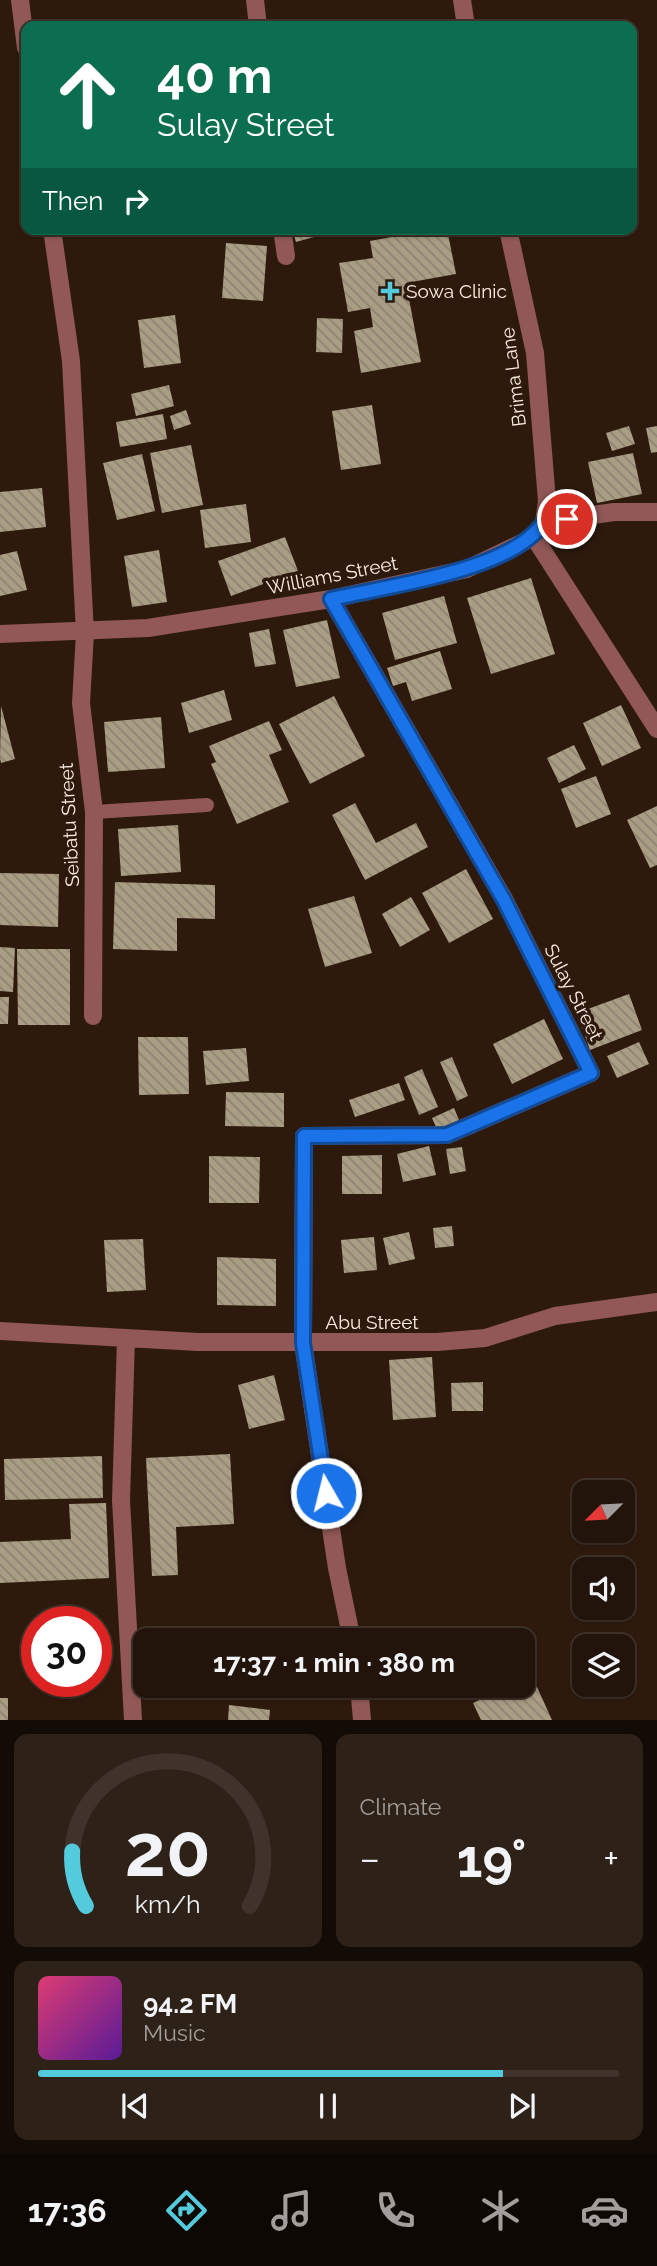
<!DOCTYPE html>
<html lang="en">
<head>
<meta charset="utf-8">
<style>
	:root { --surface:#22140a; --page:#2e2118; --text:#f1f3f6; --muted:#a29e9c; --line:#3f332b; --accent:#54cadd }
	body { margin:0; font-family:Raleway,sans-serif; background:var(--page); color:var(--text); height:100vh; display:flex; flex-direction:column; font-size:26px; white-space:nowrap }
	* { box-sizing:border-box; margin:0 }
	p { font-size:23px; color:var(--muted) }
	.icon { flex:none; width:38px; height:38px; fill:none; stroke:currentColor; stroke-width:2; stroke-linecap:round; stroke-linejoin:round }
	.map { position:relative; height:1720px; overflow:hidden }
	.sheet { display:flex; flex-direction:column; gap:14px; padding:14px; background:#130b06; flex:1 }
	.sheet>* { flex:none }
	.hud { position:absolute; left:21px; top:21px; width:616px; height:214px; border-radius:14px; box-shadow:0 2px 5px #0004,0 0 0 2px var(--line); background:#0b6e4f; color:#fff; overflow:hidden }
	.needle { width:46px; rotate:246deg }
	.fabs { position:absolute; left:572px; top:1480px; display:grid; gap:14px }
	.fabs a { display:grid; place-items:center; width:63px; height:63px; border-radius:14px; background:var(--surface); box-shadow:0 2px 5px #0004,0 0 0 2px var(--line); font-size:35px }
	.speed { position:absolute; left:21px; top:1606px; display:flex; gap:14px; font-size:35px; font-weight:700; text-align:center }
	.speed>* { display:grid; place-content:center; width:91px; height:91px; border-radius:50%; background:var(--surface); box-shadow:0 2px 5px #0004,0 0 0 2px var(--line); line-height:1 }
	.speed .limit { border:10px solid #d22; background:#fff; color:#111 }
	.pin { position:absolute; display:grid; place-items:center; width:60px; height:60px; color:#fff; margin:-30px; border:4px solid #fff; border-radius:50%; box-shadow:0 2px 7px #0007 }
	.me { position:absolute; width:77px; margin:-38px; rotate:352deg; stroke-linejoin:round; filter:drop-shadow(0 0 5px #0008) }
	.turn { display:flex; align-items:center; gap:24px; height:147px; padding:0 21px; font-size:32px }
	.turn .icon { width:91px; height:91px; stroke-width:2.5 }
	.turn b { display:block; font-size:49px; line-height:60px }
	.then { display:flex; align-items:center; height:66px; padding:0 21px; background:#0003; gap:14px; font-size:26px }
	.big { font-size:52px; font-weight:700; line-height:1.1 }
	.sheet .tile { flex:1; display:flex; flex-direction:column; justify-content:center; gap:10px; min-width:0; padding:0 24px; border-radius:14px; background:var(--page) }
	.sheet .dial { align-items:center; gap:0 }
	.dial svg { height:182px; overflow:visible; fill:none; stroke:var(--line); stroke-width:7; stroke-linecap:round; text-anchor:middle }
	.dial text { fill:var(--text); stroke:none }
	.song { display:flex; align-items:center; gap:21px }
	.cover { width:84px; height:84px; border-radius:10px; background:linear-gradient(135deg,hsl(340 70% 55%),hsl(270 70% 35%)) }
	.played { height:7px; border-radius:4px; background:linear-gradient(90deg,var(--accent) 80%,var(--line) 80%) }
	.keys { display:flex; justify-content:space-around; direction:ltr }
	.heat { display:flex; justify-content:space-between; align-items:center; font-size:38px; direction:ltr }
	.sheet .tiles { flex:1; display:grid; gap:14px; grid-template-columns:1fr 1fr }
	.tile:last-child { grid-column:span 2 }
	.trip { position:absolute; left:133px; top:1628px; width:402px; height:70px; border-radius:14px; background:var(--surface); box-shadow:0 2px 5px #0004,0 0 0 2px var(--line); font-weight:700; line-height:70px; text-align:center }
	.menu { display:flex; height:112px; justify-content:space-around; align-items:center; background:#0e0804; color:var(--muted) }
	.menu .icon { width:49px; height:49px }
	.menu .active { color:var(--accent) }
	.menu b { font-size:32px; color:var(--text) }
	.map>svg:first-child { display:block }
	.building { fill:url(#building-back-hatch) }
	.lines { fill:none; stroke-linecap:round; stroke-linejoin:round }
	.service { stroke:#915856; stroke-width:14 }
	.minor { stroke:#915856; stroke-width:18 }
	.route-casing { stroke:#114b97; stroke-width:18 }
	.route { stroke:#1a73e8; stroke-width:12 }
	.poi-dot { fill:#54cadd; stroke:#2d1a0d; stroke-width:2.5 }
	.labels { text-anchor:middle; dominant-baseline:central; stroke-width:7; stroke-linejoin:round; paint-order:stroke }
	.poi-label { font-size:19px; fill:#fbede5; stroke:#2d1a0d; text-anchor:start }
	.street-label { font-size:19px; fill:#fbede5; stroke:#2d1a0d }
</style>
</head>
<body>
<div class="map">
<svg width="657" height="1720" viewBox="0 0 657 1720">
	<defs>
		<pattern id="building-back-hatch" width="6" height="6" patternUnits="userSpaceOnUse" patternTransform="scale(1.75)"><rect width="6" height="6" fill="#a99d84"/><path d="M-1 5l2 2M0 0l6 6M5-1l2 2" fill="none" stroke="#8d8371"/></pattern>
	</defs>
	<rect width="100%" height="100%" fill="#2d1a0d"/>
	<path class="building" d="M83,229H108V231L83,234Z
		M292,229H339V230L296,242Z
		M436,229H447L456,274L406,283L421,362L361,373L354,331L373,327L370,308L348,312L339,263L373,258L370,241Z
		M226,243L267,246L263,301L222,298Z
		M175,315L181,363L144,368L138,320Z
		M317,318L343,319L342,353L316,352Z
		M169,385L174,406L136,416L131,394Z
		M372,405L381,464L341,470L332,411Z
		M186,410L191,424L174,430L170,416Z
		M163,414L167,439L120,447L116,422Z
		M629,426L635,444L612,451L606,433Z
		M657,426V452L651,453L646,428Z
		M191,445L203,505L162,513L150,453Z
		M633,453L642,494L597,503L588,462Z
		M142,454L155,511L117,520L103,463Z
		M42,488L46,527L0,532V492Z
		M246,504L251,542L205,548L200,510Z
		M285,537L298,571L231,596L218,561Z
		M159,550L167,602L132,607L124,556Z
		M17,551L27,590L0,596V555Z
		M531,578L555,654L491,674L467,598Z
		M444,596L457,643L395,660L382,613Z
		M327,620L340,678L296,687L283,630Z
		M269,629L276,664L255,667L249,633Z
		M440,651L452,689L412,701L406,682L393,686L387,668Z
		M224,690L232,720L189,733L181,703Z
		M334,696L365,756L310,784L279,724Z
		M621,705L641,748L602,766L583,723Z
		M1,706L15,759L1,763L0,758Z
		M161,717L165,768L108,772L104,722Z
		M269,721L282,750L269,755L289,802L237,824L211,764L216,762L209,746Z
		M574,745L586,769L559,783L547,758Z
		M596,776L611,814L576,828L561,789Z
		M355,803L376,843L416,823L428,847L365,880L332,815Z
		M657,806V865L650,868L627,820Z
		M178,825L181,872L121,876L118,829Z
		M466,869L493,919L449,943L422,893Z
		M0,873L59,874L58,927L0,925Z
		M115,882L215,885V919L177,918V951L113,949Z
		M354,896L372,953L325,967L308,909Z
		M411,897L430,930L400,947L382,914Z
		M0,947L15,948L13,992L0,991Z
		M17,949H70V1025H18Z
		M629,994L642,1030L590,1050L577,1013Z
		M0,997H9L8,1024H0Z
		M544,1019L563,1059L512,1084L493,1044Z
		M138,1037H188L189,1094L139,1095Z
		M639,1042L649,1064L617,1078L607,1056Z
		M246,1048L249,1081L206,1085L203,1051Z
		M452,1057L468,1096L457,1101L440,1062Z
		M422,1069L438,1107L419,1115L404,1077Z
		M399,1083L405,1100L355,1117L349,1100Z
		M226,1092L284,1093V1127L225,1126Z
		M454,1108L459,1120L437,1129L432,1118Z
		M429,1146L436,1175L403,1182L397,1154Z
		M462,1147L466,1171L450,1174L446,1149Z
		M382,1155V1194H342V1156Z
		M209,1156L260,1157L259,1203H209Z
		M452,1226L454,1246L435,1248L433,1228Z
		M409,1232L415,1259L389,1265L383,1238Z
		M374,1237L377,1270L344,1273L341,1240Z
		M143,1239L146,1290L107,1292L104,1240Z
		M217,1257L276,1259V1306L217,1305Z
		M432,1357L436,1417L393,1420L389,1360Z
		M274,1375L285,1420L249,1429L238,1385Z
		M483,1382V1411H452L451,1383Z
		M230,1454L234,1524L176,1527L178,1575L152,1576L146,1458Z
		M102,1456L103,1498L5,1500L4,1459Z
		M106,1503L109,1578L0,1583V1542L71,1539L69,1504Z
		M440,1626L441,1640H378L377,1631Z
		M532,1676L552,1720H481L473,1703L512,1685H523V1680Z
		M382,1685H445V1689L383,1694Z
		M0,1698H8V1720H0Z
		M229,1705L270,1710L269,1720H228Z"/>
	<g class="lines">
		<path class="service" d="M94,812L207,805"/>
		<path class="minor" d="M20,0L26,48
			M255,0L258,26
			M462,0L466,26
			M52,229L71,361L85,633L81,703L94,812L93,1016
			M282,229L286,256
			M508,229L535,353L547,501L544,522
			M534,537L657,729
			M331,599L504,899L591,1073L447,1135L304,1136L303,1343L337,1568L352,1640
			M0,634L148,628L331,599L467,569L534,537L544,522L614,512H657
			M0,1331L198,1342H437L485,1338L555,1316L657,1302
			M126,1339L121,1500L133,1720
			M359,1685L362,1720"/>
	</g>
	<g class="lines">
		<defs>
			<path id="route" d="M326,1493L303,1343L304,1136L447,1135L591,1073L504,900L331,599C387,586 512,571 544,522L567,519"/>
		</defs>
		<use href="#route" class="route-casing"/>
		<use href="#route" class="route"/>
	</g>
	<path class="poi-dot" d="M386.5 280.5h7v7h7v7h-7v7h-7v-7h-7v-7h7z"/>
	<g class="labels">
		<g class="poi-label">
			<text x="406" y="291">Sowa Clinic</text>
		</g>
		<g class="street-label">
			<text transform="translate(513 377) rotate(-97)">Brima Lane</text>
			<text transform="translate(332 575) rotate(-11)">Williams Street</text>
			<text transform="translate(69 825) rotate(-93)">Seibatu Street</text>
			<text transform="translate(574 992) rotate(63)">Sulay Street</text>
			<text x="372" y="1322">Abu Street</text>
		</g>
	</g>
</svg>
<div class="fabs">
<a><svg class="needle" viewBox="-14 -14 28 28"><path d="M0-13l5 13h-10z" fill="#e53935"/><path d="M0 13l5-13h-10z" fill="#a29e9c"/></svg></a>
<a><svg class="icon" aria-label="sound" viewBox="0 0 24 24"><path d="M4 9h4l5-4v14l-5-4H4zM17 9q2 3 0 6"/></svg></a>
<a><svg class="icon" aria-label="layers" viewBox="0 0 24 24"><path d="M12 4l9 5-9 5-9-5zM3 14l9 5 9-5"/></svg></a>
</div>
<div class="speed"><div class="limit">30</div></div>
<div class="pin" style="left:567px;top:519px;background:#d93025"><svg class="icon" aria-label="arrive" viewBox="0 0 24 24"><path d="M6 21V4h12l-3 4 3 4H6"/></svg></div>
<svg class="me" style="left:326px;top:1493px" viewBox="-20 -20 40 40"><circle r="17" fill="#1a73e8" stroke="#fff" stroke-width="3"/><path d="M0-11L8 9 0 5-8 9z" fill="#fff"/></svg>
<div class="trip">17:37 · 1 min · 380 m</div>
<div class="hud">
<div class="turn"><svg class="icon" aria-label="ahead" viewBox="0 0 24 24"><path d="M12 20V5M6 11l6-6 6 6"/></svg><div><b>40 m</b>Sulay Street</div></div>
<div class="then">Then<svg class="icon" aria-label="right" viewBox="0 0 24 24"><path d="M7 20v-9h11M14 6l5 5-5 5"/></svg></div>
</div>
</div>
<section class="sheet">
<div class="tiles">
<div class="tile dial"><svg viewBox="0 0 100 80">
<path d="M14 69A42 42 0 1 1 86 69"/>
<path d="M14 69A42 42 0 0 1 8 45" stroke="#54cadd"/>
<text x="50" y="56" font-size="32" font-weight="700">20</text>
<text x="50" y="72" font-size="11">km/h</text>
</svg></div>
<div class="tile"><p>Climate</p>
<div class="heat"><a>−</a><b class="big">19°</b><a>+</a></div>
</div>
<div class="tile">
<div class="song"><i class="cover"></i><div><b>94.2 FM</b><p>Music</p></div></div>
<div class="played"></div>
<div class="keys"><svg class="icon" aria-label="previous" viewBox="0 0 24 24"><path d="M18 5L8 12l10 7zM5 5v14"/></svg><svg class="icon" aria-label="pause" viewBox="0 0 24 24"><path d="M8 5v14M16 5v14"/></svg><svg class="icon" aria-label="next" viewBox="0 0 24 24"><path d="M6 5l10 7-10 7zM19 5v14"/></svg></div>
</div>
</div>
</section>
<nav class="menu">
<b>17:36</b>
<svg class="icon active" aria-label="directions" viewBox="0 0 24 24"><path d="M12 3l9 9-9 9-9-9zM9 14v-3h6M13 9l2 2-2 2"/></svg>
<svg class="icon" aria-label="music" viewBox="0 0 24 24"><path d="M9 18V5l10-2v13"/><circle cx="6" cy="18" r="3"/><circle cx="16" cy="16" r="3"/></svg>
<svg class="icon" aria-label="phone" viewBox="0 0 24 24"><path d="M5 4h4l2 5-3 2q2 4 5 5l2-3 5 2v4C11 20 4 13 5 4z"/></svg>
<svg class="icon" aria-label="climate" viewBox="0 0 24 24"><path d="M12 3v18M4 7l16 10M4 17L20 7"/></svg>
<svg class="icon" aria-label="car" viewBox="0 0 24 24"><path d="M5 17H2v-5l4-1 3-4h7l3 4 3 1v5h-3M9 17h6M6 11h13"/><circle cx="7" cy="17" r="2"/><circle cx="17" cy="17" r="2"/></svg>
</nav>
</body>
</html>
